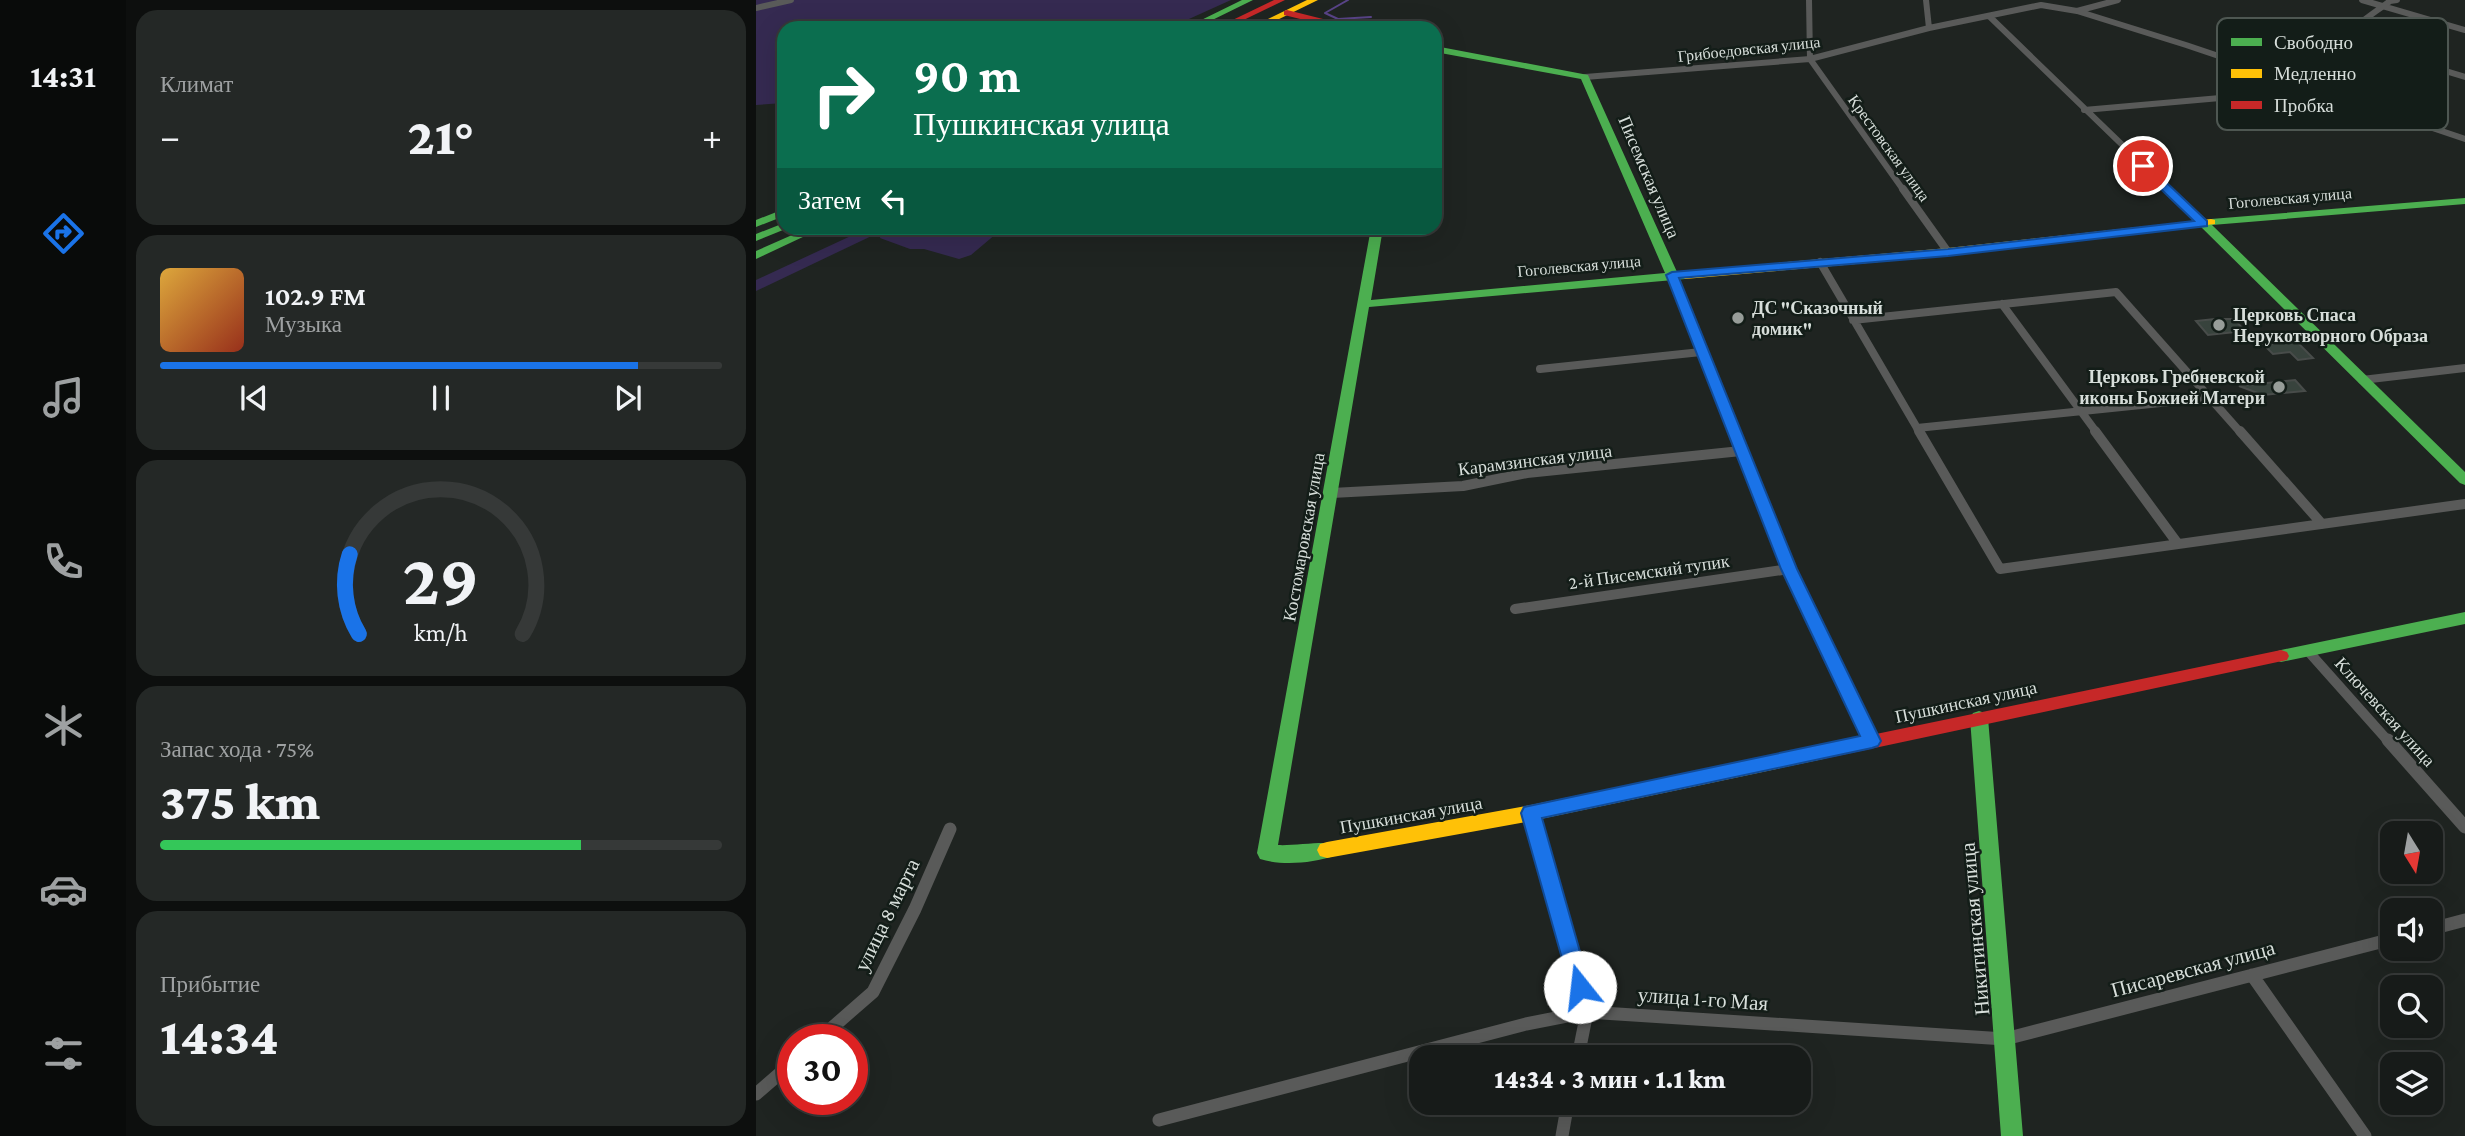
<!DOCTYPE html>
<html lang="ru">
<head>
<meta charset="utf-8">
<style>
	:root { --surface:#171b19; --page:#242826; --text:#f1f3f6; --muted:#9ea1a2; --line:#363938; --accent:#1a73e8 }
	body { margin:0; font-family:"Crimson Pro",serif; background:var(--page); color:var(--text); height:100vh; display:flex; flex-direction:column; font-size:26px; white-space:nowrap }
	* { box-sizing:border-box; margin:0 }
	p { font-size:23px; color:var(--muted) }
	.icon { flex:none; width:38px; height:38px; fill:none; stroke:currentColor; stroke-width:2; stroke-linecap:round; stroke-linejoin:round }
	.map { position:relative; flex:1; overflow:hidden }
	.side { display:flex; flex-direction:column; gap:10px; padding:10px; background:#0d0f0e; width:630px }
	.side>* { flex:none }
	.guide { position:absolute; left:21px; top:21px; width:665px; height:214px; border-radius:21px; box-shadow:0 7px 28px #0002,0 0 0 2px var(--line); background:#0b6e4f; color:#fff; overflow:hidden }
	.needle { width:46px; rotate:169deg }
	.fabs { position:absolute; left:1624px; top:821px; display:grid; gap:14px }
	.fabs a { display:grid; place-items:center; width:63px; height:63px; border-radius:14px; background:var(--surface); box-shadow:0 7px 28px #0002,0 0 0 2px var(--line); font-size:35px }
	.speed { position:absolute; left:21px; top:1024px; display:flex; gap:14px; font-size:35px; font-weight:700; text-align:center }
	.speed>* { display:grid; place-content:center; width:91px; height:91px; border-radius:50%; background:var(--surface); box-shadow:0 7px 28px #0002,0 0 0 2px var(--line); line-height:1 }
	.speed .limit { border:10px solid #d22; background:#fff; color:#111 }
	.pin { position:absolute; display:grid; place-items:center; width:60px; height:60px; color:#fff; margin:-30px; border:4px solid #fff; border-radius:50%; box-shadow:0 2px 7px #0007 }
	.me { position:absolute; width:77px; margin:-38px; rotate:344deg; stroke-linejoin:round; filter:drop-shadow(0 0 5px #0008) }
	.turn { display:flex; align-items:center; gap:24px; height:147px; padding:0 21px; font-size:32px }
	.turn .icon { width:91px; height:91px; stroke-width:2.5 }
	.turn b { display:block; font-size:49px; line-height:60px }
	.then { display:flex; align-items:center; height:66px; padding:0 21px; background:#0003; gap:14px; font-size:26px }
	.big { font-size:52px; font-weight:800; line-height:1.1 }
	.side .tile { flex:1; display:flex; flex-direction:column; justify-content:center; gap:10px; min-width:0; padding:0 24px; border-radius:21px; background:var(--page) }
	.side .dial { align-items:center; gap:0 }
	.dial svg { height:182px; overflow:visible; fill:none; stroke:var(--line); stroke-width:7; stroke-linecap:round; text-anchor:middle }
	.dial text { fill:var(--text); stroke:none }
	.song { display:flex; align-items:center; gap:21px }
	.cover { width:84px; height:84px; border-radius:10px; background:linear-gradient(135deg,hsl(40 70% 55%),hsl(10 70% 35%)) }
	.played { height:7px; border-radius:4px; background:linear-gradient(90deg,var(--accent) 85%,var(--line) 85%) }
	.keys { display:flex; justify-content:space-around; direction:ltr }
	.heat { display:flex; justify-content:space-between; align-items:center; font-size:38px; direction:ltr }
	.charge { height:10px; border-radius:5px; background:linear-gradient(90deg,#34c759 75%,var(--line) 0) }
	.trip { position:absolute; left:653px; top:1045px; width:402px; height:70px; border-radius:21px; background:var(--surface); box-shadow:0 7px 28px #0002,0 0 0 2px var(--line); font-weight:800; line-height:70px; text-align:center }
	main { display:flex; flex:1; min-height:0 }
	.tabs { display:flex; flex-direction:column; width:126px; justify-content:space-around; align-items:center; background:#090b0a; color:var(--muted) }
	.tabs .icon { width:49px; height:49px }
	.tabs .current { color:var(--accent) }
	.tabs b { font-size:32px; color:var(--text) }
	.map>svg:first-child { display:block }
	.green { fill:#352a51 }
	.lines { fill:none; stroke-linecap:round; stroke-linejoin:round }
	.stream { stroke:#594488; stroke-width:2 }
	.building { fill:#38433d; stroke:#484c4a; stroke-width:2 }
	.street-far3 { stroke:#595a59; stroke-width:6 }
	.street-far2 { stroke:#595a59; stroke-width:8 }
	.street-far1 { stroke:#595a59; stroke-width:10 }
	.street { stroke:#595a59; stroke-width:13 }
	.fast { fill:#4caf50; fill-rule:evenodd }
	.slow { fill:#ffc107; fill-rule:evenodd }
	.jam { fill:#c62828; fill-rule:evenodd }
	.route { fill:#1a73e8; stroke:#114b97; stroke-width:2 }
	.poi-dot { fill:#979d99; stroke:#131d18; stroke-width:2.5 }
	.labels { text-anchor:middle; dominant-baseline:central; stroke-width:5; stroke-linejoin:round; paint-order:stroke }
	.far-street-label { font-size:16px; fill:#d7deda; stroke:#131d18 }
	.street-label { font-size:18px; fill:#d7deda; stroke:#131d18 }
	.poi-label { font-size:18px; font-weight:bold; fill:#d7deda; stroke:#131d18; text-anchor:start }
	.near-street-label { font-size:21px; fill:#d7deda; stroke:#131d18 }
	.key { fill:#131d18; stroke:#4e5752; stroke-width:2 }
	.key-label { font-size:19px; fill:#d7deda }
</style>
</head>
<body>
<main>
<nav class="tabs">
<b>14:31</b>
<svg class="icon current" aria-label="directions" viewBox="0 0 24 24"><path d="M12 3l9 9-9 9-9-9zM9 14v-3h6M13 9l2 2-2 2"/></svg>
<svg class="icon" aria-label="music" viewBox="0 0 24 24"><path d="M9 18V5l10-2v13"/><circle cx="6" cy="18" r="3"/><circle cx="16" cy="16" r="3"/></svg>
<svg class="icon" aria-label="phone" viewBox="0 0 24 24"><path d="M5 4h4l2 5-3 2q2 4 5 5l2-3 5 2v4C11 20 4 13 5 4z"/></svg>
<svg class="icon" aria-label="climate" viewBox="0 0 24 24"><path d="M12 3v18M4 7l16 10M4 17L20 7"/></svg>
<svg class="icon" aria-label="car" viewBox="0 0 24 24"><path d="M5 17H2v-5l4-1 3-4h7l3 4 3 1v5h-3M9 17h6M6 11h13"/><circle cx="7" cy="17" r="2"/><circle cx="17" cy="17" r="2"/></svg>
<svg class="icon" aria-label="filters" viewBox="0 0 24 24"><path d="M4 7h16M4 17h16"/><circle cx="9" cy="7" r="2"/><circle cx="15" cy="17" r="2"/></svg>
</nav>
<section class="side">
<div class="tile"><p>Климат</p>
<div class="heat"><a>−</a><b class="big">21°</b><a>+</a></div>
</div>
<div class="tile">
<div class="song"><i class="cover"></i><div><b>102.9 FM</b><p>Музыка</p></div></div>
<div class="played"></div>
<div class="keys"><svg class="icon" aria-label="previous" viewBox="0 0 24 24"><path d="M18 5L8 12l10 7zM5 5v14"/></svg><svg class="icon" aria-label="pause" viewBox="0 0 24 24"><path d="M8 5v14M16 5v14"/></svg><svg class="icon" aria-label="next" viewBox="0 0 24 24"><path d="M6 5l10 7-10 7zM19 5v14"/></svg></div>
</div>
<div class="tile dial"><svg viewBox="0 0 100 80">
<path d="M14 69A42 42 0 1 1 86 69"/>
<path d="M14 69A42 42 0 0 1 10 34" stroke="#1a73e8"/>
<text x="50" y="56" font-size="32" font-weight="700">29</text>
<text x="50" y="72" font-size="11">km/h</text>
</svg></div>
<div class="tile"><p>Запас хода · 75%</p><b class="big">375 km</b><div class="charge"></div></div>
<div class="tile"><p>Прибытие</p><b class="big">14:34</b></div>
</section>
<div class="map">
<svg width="1709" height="1136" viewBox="0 0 1709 1136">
	<rect width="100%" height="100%" fill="#1f2421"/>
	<path class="green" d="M0,0H475L413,28H28V103L0,105Z
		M112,228H193L196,230L247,228L215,255L203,259L168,249H154L124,238L126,231L0,291V280Z"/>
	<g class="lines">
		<path class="stream" d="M592,0L569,13L582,19L615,17"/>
	</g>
	<path class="building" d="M1459,319H1478L1489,331L1452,335L1440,321Z
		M1540,341L1557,358L1542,360L1534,352L1517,354L1508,345Z
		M1539,380L1549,391L1507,395L1483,386Z"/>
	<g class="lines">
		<path class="street-far3" d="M1053,0L1054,59L1148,191
			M1170,0L1173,28
			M1606,0L1709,30
			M0,8L35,0
			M1321,11L1362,0
			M1233,16L1414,191
			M1584,39L1709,77
			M829,77L1054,59L1173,28L1285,5L1321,11L1430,45L1709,139
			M1328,110L1521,93C1552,83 1564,59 1586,38C1601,24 1618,13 1634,1L1641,0"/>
		<path class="street-far2" d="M1147,189L1192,252
			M1412,189L1447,223
			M1064,262L1164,433
			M916,275L979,433
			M1246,304L1341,433
			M1097,320L1360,292L1485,433
			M784,369L945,352
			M1606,380L1709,368
			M1161,428L1453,398"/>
		<path class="street-far1" d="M978,431L1033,569L1116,741
			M1163,431L1244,569L1709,504
			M1339,431L1422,544
			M1484,431L1566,524
			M576,493L707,486L771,473L985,451
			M759,609L1033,569
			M1552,651L1633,742"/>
		<path class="street" d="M1632,740L1709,827
			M775,813L831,1012L822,1057
			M1675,929L1709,920
			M1496,975L1609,1136
			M62,1040L117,992L159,909L194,829
			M0,1094L37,1062
			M403,1120L770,1024L831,1012L1249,1039L1636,939
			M806,1136L812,1102"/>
		<path class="fast" d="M486,0H497L440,28H429Z
			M679,46L832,75L921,272L929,271L935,275L929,279L613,307L522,845C536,846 568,841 578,844L581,850L578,856C557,863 526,866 504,859L501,853L615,228H627L615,300L909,273L825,79L679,52Z
			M1709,198V204L1456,225L1709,472V485L1704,483L1441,223L1455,219Z
			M28,209V216L0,227V220Z
			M28,223V228H32L0,241V234Z
			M52,228H66L0,259V251Z
			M1709,612V624L1525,662L1519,660L1517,656L1519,652L1525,650Z
			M1223,711L1229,713L1232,718L1267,1136H1245L1214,718L1217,713Z"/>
		<path class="slow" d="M551,0H562L515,23L508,21Z
			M1455,219L1459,220V224L1192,256L929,279L923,275L929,271L1192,248Z
			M1067,745L1073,747L1076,752L1073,757L1067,759L775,821L571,858L564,856L561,850L564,844L571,842L775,805Z"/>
		<path class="jam" d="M518,0H529L471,28H460Z
			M531,10L595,26L596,28H581L528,15V11Z
			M1525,650L1531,652L1533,656L1531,660L1067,759L1061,757L1058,752L1061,747L1067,745Z"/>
	</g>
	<path class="route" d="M1383,164H1391L1451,221V226L1192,256L923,278L1041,569L1125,741L1122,746L1116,748L786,818L834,987L831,994L824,997L816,994L765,813L768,807L1104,736L1025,569L910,275L916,272L1192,249L1438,221L1383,168Z"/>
	<g class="poi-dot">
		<circle cx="982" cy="318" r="7"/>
		<circle cx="1463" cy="325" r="7"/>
		<circle cx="1523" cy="387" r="7"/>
	</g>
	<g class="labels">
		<g class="far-street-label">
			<text transform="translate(993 49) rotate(-6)">Грибоедовская улица</text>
			<text transform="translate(1133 148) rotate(54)">Крестовская улица</text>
			<text transform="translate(1534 198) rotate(-5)">Гоголевская улица</text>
			<text transform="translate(823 266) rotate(-5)">Гоголевская улица</text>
		</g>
		<g class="street-label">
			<text transform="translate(893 177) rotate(67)">Писемская улица</text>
			<text transform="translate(779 460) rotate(-7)">Карамзинская улица</text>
			<text transform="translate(548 537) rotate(-80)">Костомаровская улица</text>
			<text transform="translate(893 572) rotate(-8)">2-й Писемский тупик</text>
			<text transform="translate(1210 702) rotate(-12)">Пушкинская улица</text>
			<text transform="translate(1629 712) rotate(48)">Ключевская улица</text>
			<text transform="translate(655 815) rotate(-10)">Пушкинская улица</text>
		</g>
		<g class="poi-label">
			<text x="996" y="308">ДС "Сказочный<tspan x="996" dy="21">домик"</tspan></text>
			<text x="1477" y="315">Церковь Спаса<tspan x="1477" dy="21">Нерукотворного Образа</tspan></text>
			<text x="1509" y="377" text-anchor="end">Церковь Гребневской<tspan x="1509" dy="21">иконы Божией Матери</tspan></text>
		</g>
		<g class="near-street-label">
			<text transform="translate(131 915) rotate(-64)">улица 8 марта</text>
			<text transform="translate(1219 929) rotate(-95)">Никитинская улица</text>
			<text transform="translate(1437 969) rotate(-15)">Писаревская улица</text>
			<text transform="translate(947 999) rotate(4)">улица 1-го Мая</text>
		</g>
	</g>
	<rect x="1461" y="18" width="231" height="112" rx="10" class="key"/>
	<rect x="1475" y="38" width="31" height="8" fill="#4caf50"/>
	<rect x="1475" y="69" width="31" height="9" fill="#ffc107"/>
	<rect x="1475" y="101" width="31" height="8" fill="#c62828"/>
	<g class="key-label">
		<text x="1518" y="49">Свободно</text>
		<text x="1518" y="80">Медленно</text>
		<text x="1518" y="112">Пробка</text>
	</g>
</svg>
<div class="fabs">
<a><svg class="needle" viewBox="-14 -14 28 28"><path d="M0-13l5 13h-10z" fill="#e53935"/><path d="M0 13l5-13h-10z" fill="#9ea1a2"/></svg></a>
<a><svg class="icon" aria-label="sound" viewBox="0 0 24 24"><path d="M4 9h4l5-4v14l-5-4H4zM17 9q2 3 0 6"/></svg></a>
<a><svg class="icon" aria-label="search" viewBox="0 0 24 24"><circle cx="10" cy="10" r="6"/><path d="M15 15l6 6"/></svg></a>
<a><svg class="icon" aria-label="layers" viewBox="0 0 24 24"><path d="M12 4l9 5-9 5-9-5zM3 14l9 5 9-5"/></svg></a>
</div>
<div class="speed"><div class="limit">30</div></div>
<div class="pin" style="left:1387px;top:166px;background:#d93025"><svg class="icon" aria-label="arrive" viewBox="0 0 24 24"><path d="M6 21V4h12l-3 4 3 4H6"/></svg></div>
<svg class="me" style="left:824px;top:987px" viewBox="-20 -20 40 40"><circle r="19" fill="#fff"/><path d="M0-13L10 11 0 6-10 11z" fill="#1a73e8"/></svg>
<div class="trip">14:34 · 3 мин · 1.1 km</div>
<div class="guide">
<div class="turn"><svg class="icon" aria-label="right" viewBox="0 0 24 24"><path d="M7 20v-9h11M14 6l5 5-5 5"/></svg><div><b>90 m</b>Пушкинская улица</div></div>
<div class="then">Затем<svg class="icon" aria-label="left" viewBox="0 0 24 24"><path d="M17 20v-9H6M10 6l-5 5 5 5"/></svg></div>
</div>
</div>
</main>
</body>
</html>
